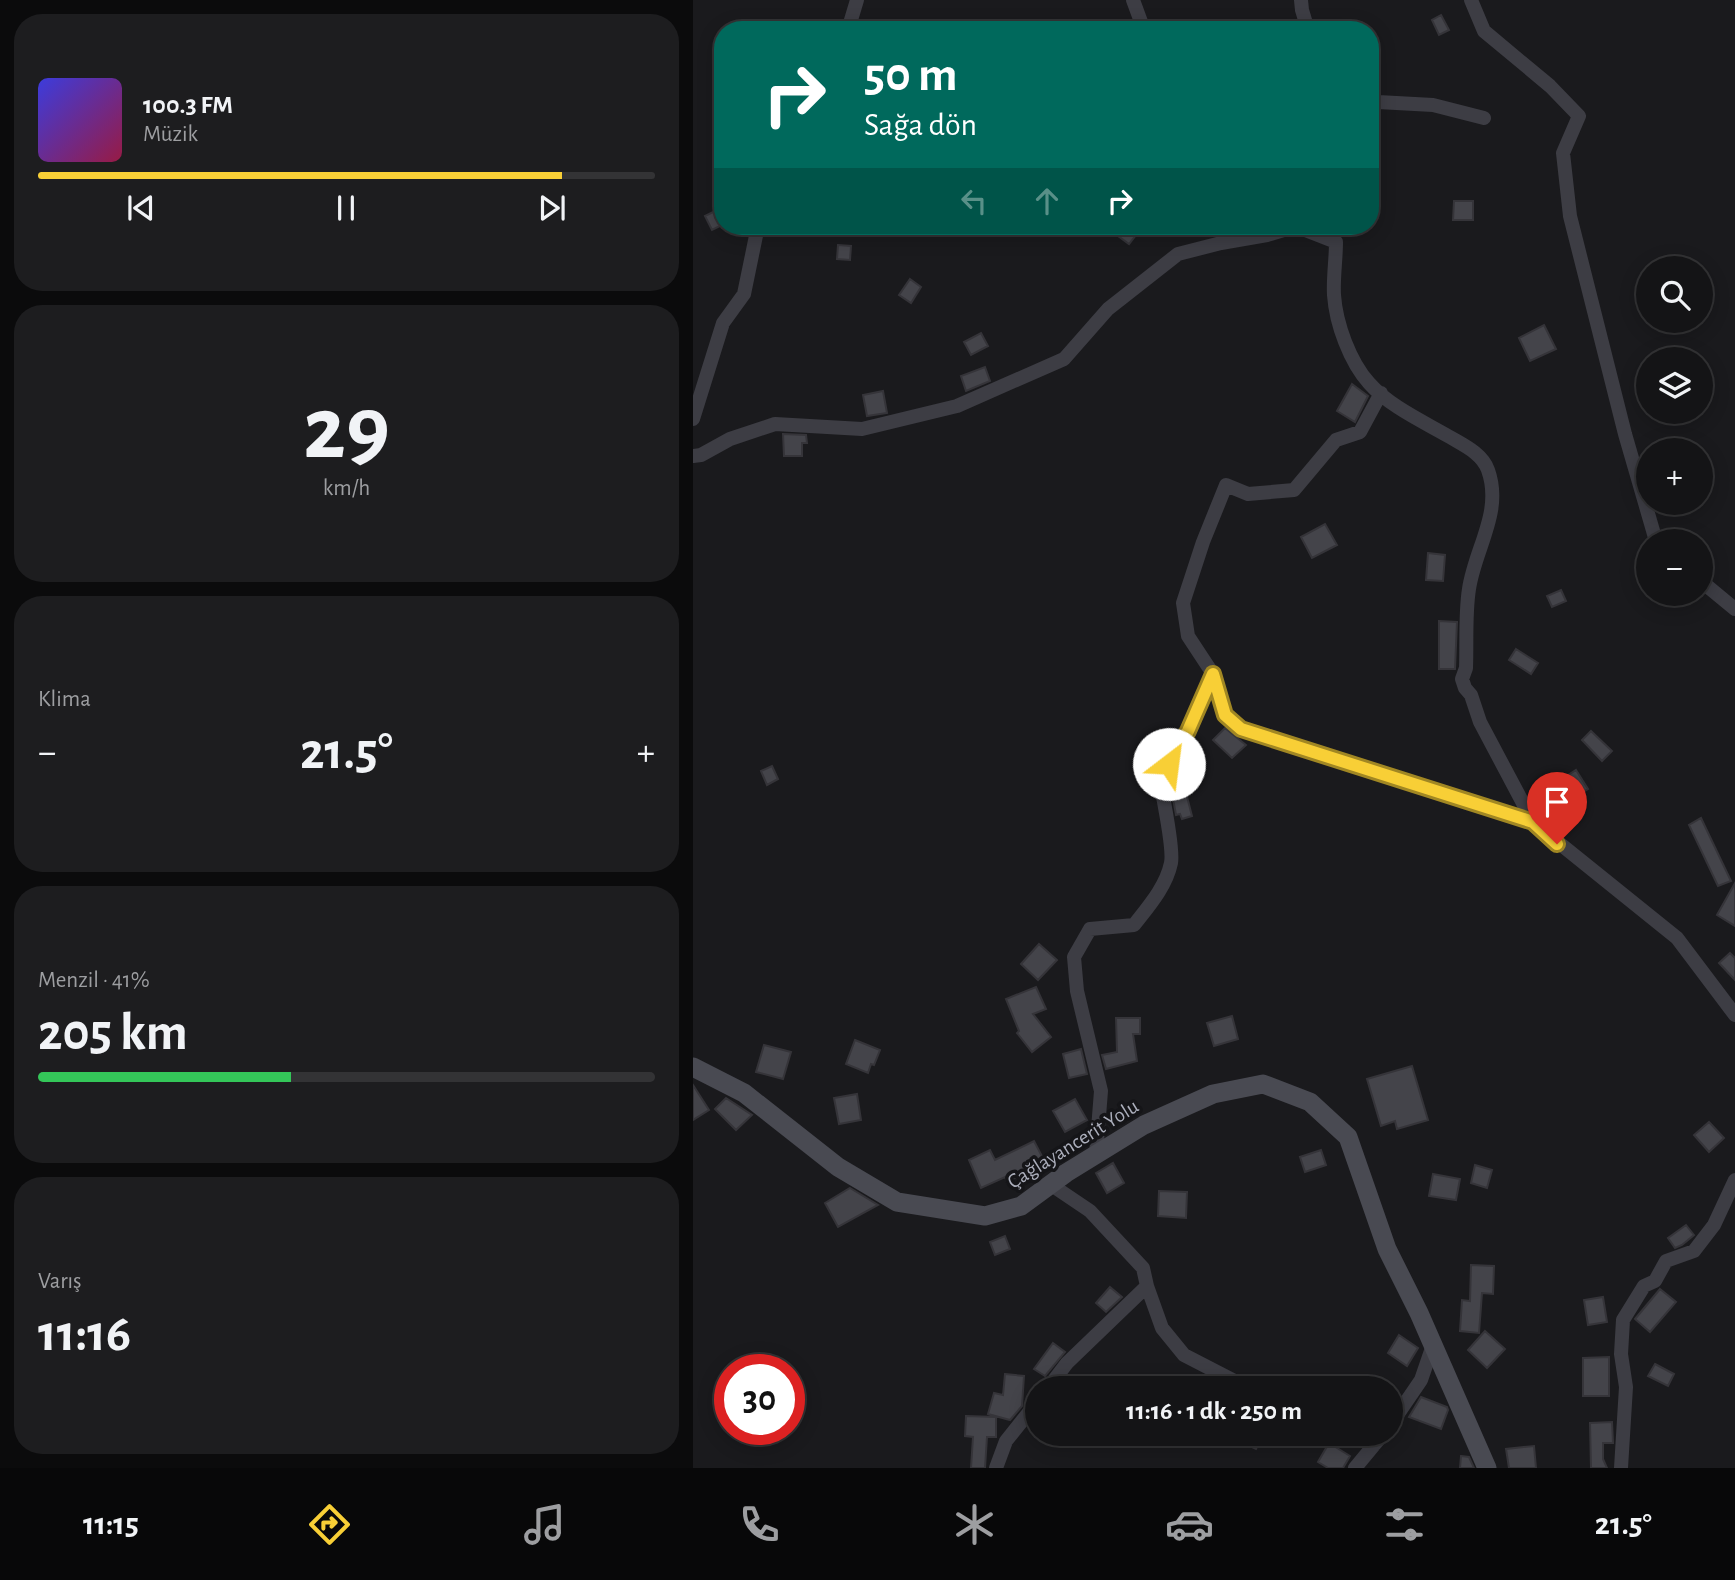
<!DOCTYPE html>
<html lang="tr">
<head>
<meta charset="utf-8">
<style>
	:root { --surface:#141416; --page:#1d1d1f; --text:#f1f3f6; --muted:#9d9ea1; --line:#333335; --accent:#f8cf36 }
	body { margin:0; font-family:"Alegreya Sans",sans-serif; background:var(--page); color:var(--text); height:100vh; display:flex; flex-direction:column; font-size:26px; white-space:nowrap }
	* { box-sizing:border-box; margin:0 }
	p { font-size:23px; color:var(--muted) }
	.icon { flex:none; width:38px; height:38px; fill:none; stroke:currentColor; stroke-width:2; stroke-linecap:round; stroke-linejoin:round }
	.map { position:relative; flex:1; overflow:hidden }
	.side { display:flex; flex-direction:column; gap:14px; padding:14px; background:#0b0b0c; width:693px }
	.side>* { flex:none }
	.banner { position:absolute; left:21px; top:21px; width:665px; height:214px; border-radius:28px; box-shadow:0 4px 18px #0003,0 0 0 2px var(--line); background:#00695c; color:#fff; overflow:hidden }
	.buttons { position:absolute; left:943px; top:256px; display:grid; gap:14px }
	.buttons a { display:grid; place-items:center; width:77px; height:77px; border-radius:50%; background:var(--surface); box-shadow:0 4px 18px #0003,0 0 0 2px var(--line); font-size:35px }
	.speed { position:absolute; left:21px; top:1354px; display:flex; gap:14px; font-size:35px; font-weight:700; text-align:center }
	.speed>* { display:grid; place-content:center; width:91px; height:91px; border-radius:50%; background:var(--surface); box-shadow:0 4px 18px #0003,0 0 0 2px var(--line); line-height:1 }
	.speed .limit { border:10px solid #d22; background:#fff; color:#111 }
	.pin { position:absolute; display:grid; place-items:center; width:60px; height:60px; color:#fff; margin:-72px -30px; border-radius:50% 50% 50% 0; rotate:-45deg; box-shadow:0 0 7px #0007 }
	.pin .icon { rotate:45deg }
	.me { position:absolute; width:77px; margin:-38px; rotate:30deg; stroke-linejoin:round; filter:drop-shadow(0 0 5px #0008) }
	.turn { display:flex; align-items:center; gap:24px; height:147px; padding:0 35px; font-size:32px }
	.turn .icon { width:91px; height:91px; stroke-width:2.5 }
	.turn b { display:block; font-size:49px; line-height:60px }
	.lanes { display:flex; align-items:center; height:66px; padding:0 35px; background:#0003; justify-content:center; gap:35px; direction:ltr }
	.lanes .off { opacity:.35 }
	.big { font-size:52px; font-weight:700; line-height:1.1 }
	.side .widget { flex:1; display:flex; flex-direction:column; justify-content:center; gap:10px; min-width:0; padding:0 24px; border-radius:28px; background:var(--page) }
	.side .dial { align-items:center; gap:0 }
	.dial b { font-size:91px; line-height:1 }
	.song { display:flex; align-items:center; gap:21px }
	.cover { width:84px; height:84px; border-radius:10px; background:linear-gradient(135deg,hsl(240 70% 55%),hsl(340 70% 35%)) }
	.played { height:7px; border-radius:4px; background:linear-gradient(90deg,var(--accent) 85%,var(--line) 85%) }
	.keys { display:flex; justify-content:space-around; direction:ltr }
	.heat { display:flex; justify-content:space-between; align-items:center; font-size:38px; direction:ltr }
	.charge { height:10px; border-radius:5px; background:linear-gradient(90deg,#34c759 41%,var(--line) 0) }
	.trip { position:absolute; left:332px; top:1376px; width:378px; height:70px; border-radius:35px; background:var(--surface); box-shadow:0 4px 18px #0003,0 0 0 2px var(--line); font-weight:700; line-height:70px; text-align:center }
	.tab-bar { display:flex; height:112px; justify-content:space-around; align-items:center; background:#080809; color:var(--muted) }
	.tab-bar .icon { width:49px; height:49px }
	.tab-bar .selected { color:var(--accent) }
	.tab-bar b { font-size:32px; color:var(--text) }
	main { display:flex; flex:1; min-height:0 }
	.map>svg:first-child { display:block }
	.building { fill:#44444a; stroke:#353439; stroke-width:2 }
	.lines { fill:none; stroke-linecap:round; stroke-linejoin:round }
	.minor { stroke:#3d3d44; stroke-width:14 }
	.secondary { stroke:#494a52; stroke-width:19 }
	.route-casing { stroke:#a18723; stroke-width:18 }
	.route { stroke:#f8cf36; stroke-width:12 }
	.labels { text-anchor:middle; dominant-baseline:central; stroke-width:7; stroke-linejoin:round; paint-order:stroke }
	.street-label { font-size:21px; fill:#acafbc; stroke:#151518 }
</style>
</head>
<body>
<main>
<section class="side">
<div class="widget">
<div class="song"><i class="cover"></i><div><b>100.3 FM</b><p>Müzik</p></div></div>
<div class="played"></div>
<div class="keys"><svg class="icon" aria-label="previous" viewBox="0 0 24 24"><path d="M18 5L8 12l10 7zM5 5v14"/></svg><svg class="icon" aria-label="pause" viewBox="0 0 24 24"><path d="M8 5v14M16 5v14"/></svg><svg class="icon" aria-label="next" viewBox="0 0 24 24"><path d="M6 5l10 7-10 7zM19 5v14"/></svg></div>
</div>
<div class="widget dial"><b>29</b><p>km/h</p></div>
<div class="widget"><p>Klima</p>
<div class="heat"><a>−</a><b class="big">21.5°</b><a>+</a></div>
</div>
<div class="widget"><p>Menzil · 41%</p><b class="big">205 km</b><div class="charge"></div></div>
<div class="widget"><p>Varış</p><b class="big">11:16</b></div>
</section>
<div class="map">
<svg width="1042" height="1468" viewBox="0 0 1042 1468">
	<rect width="100%" height="100%" fill="#1a1a1d"/>
	<path class="building" d="M748,15L756,30L746,35L739,20Z
		M761,201H780V220H760Z
		M22,211L29,225L19,230L12,216Z
		M426,226H450L436,244L421,233Z
		M145,245L158,246L157,260L144,259Z
		M217,279L228,287L218,303L206,295Z
		M851,325L863,349L837,361L826,338Z
		M288,333L295,346L278,355L271,342Z
		M292,367L297,381L273,391L268,376Z
		M659,384L675,396L662,422L644,411Z
		M190,391L194,413L174,416L170,395Z
		M90,434L113,435L114,443H109V456H91Z
		M632,524L644,545L619,558L608,537Z
		M735,553L752,555L750,581L733,580Z
		M868,590L873,601L859,607L854,596Z
		M746,621L764,622L762,669H746Z
		M823,649L845,663L838,674L816,660Z
		M532,728L553,745L539,758L520,740Z
		M898,731L919,751L909,761L889,740Z
		M79,766L85,779L74,785L68,771Z
		M883,770L895,789L878,800L866,781Z
		M492,789L499,816L489,819L487,814L483,815L479,793Z
		M1008,818L1038,881L1025,886L996,825Z
		M1042,883V926L1024,915Z
		M346,944L364,960L345,980L328,964Z
		M1037,953L1042,958V980L1026,963Z
		M343,987L353,1009L340,1014L358,1037L339,1052L324,1033L326,1031L313,999Z
		M539,1016L545,1039L521,1046L514,1023Z
		M423,1018H447V1034H440L444,1061L413,1069L409,1055L424,1052Z
		M162,1040L187,1050L181,1065L178,1064L175,1073L153,1064Z
		M71,1045L98,1052L90,1079L63,1072Z
		M388,1049L394,1074L376,1078L370,1054Z
		M719,1066L735,1120L704,1129L702,1121L688,1126L674,1079Z
		M0,1085L16,1110L0,1120Z
		M164,1094L168,1120L146,1124L141,1098Z
		M33,1098L59,1115L43,1130L22,1109Z
		M382,1099L394,1120L372,1132L360,1111Z
		M1016,1122L1031,1138L1016,1152L1001,1135Z
		M341,1141L352,1162L314,1182L312,1177L288,1188L276,1160L297,1150L302,1160Z
		M628,1150L633,1165L612,1172L607,1157Z
		M420,1163L431,1183L414,1193L403,1173Z
		M782,1165L799,1170L794,1188L778,1183Z
		M740,1174L767,1179L763,1200L736,1196Z
		M157,1188L185,1205L145,1227L132,1203Z
		M466,1191L494,1192L493,1218L465,1216Z
		M993,1225L1001,1235L989,1245L982,1248L975,1238Z
		M312,1236L317,1249L302,1255L297,1242Z
		M778,1265L801,1266L800,1294L789,1293L786,1333L767,1331L769,1300L777,1301Z
		M417,1287L429,1297L413,1312L403,1303Z
		M967,1289L983,1302L957,1332L942,1319Z
		M910,1297L914,1322L895,1325L891,1300Z
		M792,1331L812,1349L794,1368L775,1350Z
		M706,1335L725,1348L714,1366L695,1353Z
		M360,1343L372,1352L352,1376L341,1369Z
		M916,1357V1396H890V1358Z
		M962,1364L981,1374L975,1386L955,1376Z
		M312,1374L331,1376L329,1406L317,1420L295,1414L301,1393L310,1395Z
		M728,1397L754,1407L755,1410L748,1429L716,1417Z
		M273,1416L303,1417V1437H294L292,1468H278L280,1437L272,1436Z
		M919,1422L920,1443H910V1459L914,1468H898L897,1423Z
		M550,1433H571L563,1449L546,1441Z
		M580,1433H609L603,1445Z
		M636,1443L657,1456L650,1468H635L625,1462Z
		M841,1446L843,1468H816L813,1449Z
		M768,1456L776,1457L781,1468H767Z"/>
	<g class="lines">
		<path class="minor" d="M440,0L451,30
			M608,0L609,10L615,30
			M778,0L791,31L857,86L886,116L870,153L877,216L932,434L963,541
			M155,30L164,0
			M677,99L685,102L740,105L791,118
			M602,226L643,242C643,259 640,278 641,295C643,324 657,362 676,383C696,406 729,421 755,436C770,445 789,453 795,470C810,512 782,548 776,589C772,614 774,642 773,668L769,679L772,688L778,695L787,722L840,822L984,938L1042,1015
			M688,393L667,432L643,440L601,490L555,494L533,485L510,542L490,603L495,636L520,674L532,715L548,729L840,822
			M0,419L30,323L51,294L65,226
			M0,456L8,455L37,439L82,424L169,429L264,406L371,359L415,309L485,254L528,243L574,235L604,226
			M1008,581L1042,609
			M403,1154L408,1091L384,991L381,957L397,929L441,925C455,907 473,887 478,863C481,848 470,798 467,781L495,731L520,674
			M357,1184L397,1211L450,1268L454,1286L469,1328L491,1355L555,1388
			M355,1388L374,1363L454,1286
			M698,1424L728,1380L740,1345
			M654,1433L682,1444
			M303,1468L313,1441L345,1401
			M662,1468L691,1433
			M928,1468L933,1387L928,1354L930,1320L951,1286L962,1281L973,1261L1001,1251L1021,1225L1042,1180"/>
		<path class="secondary" d="M0,1067L51,1093L145,1167L204,1202L292,1216L328,1206L373,1173L451,1125L520,1094L570,1084L617,1102L655,1137L694,1249L726,1313L794,1468"/>
	</g>
	<g class="lines">
		<defs>
			<path id="route" d="M476,764L495,731L520,674L532,715L548,729L840,822L864,844"/>
		</defs>
		<use href="#route" class="route-casing"/>
		<use href="#route" class="route"/>
	</g>
	<g class="labels">
		<g class="street-label">
			<text transform="translate(380 1144) rotate(-32)">Çağlayancerit Yolu</text>
		</g>
	</g>
</svg>
<div class="buttons">
<a><svg class="icon" aria-label="search" viewBox="0 0 24 24"><circle cx="10" cy="10" r="6"/><path d="M15 15l6 6"/></svg></a>
<a><svg class="icon" aria-label="layers" viewBox="0 0 24 24"><path d="M12 4l9 5-9 5-9-5zM3 14l9 5 9-5"/></svg></a>
<a>+</a>
<a>−</a>
</div>
<div class="speed"><div class="limit">30</div></div>
<div class="pin" style="left:864px;top:844px;background:#d93025"><svg class="icon" aria-label="arrive" viewBox="0 0 24 24"><path d="M6 21V4h12l-3 4 3 4H6"/></svg></div>
<svg class="me" style="left:476px;top:764px" viewBox="-20 -20 40 40"><circle r="19" fill="#fff"/><path d="M0-13L10 11 0 6-10 11z" fill="#f8cf36"/></svg>
<div class="trip">11:16 · 1 dk · 250 m</div>
<div class="banner">
<div class="turn"><svg class="icon" aria-label="right" viewBox="0 0 24 24"><path d="M7 20v-9h11M14 6l5 5-5 5"/></svg><div><b>50 m</b>Sağa dön</div></div>
<div class="lanes"><svg class="icon off" aria-label="left" viewBox="0 0 24 24"><path d="M17 20v-9H6M10 6l-5 5 5 5"/></svg><svg class="icon off" aria-label="ahead" viewBox="0 0 24 24"><path d="M12 20V5M6 11l6-6 6 6"/></svg><svg class="icon" aria-label="right" viewBox="0 0 24 24"><path d="M7 20v-9h11M14 6l5 5-5 5"/></svg></div>
</div>
</div>
</main>
<nav class="tab-bar">
<b>11:15</b>
<svg class="icon selected" aria-label="directions" viewBox="0 0 24 24"><path d="M12 3l9 9-9 9-9-9zM9 14v-3h6M13 9l2 2-2 2"/></svg>
<svg class="icon" aria-label="music" viewBox="0 0 24 24"><path d="M9 18V5l10-2v13"/><circle cx="6" cy="18" r="3"/><circle cx="16" cy="16" r="3"/></svg>
<svg class="icon" aria-label="phone" viewBox="0 0 24 24"><path d="M5 4h4l2 5-3 2q2 4 5 5l2-3 5 2v4C11 20 4 13 5 4z"/></svg>
<svg class="icon" aria-label="climate" viewBox="0 0 24 24"><path d="M12 3v18M4 7l16 10M4 17L20 7"/></svg>
<svg class="icon" aria-label="car" viewBox="0 0 24 24"><path d="M5 17H2v-5l4-1 3-4h7l3 4 3 1v5h-3M9 17h6M6 11h13"/><circle cx="7" cy="17" r="2"/><circle cx="17" cy="17" r="2"/></svg>
<svg class="icon" aria-label="filters" viewBox="0 0 24 24"><path d="M4 7h16M4 17h16"/><circle cx="9" cy="7" r="2"/><circle cx="15" cy="17" r="2"/></svg>
<b>21.5°</b>
</nav>
</body>
</html>
